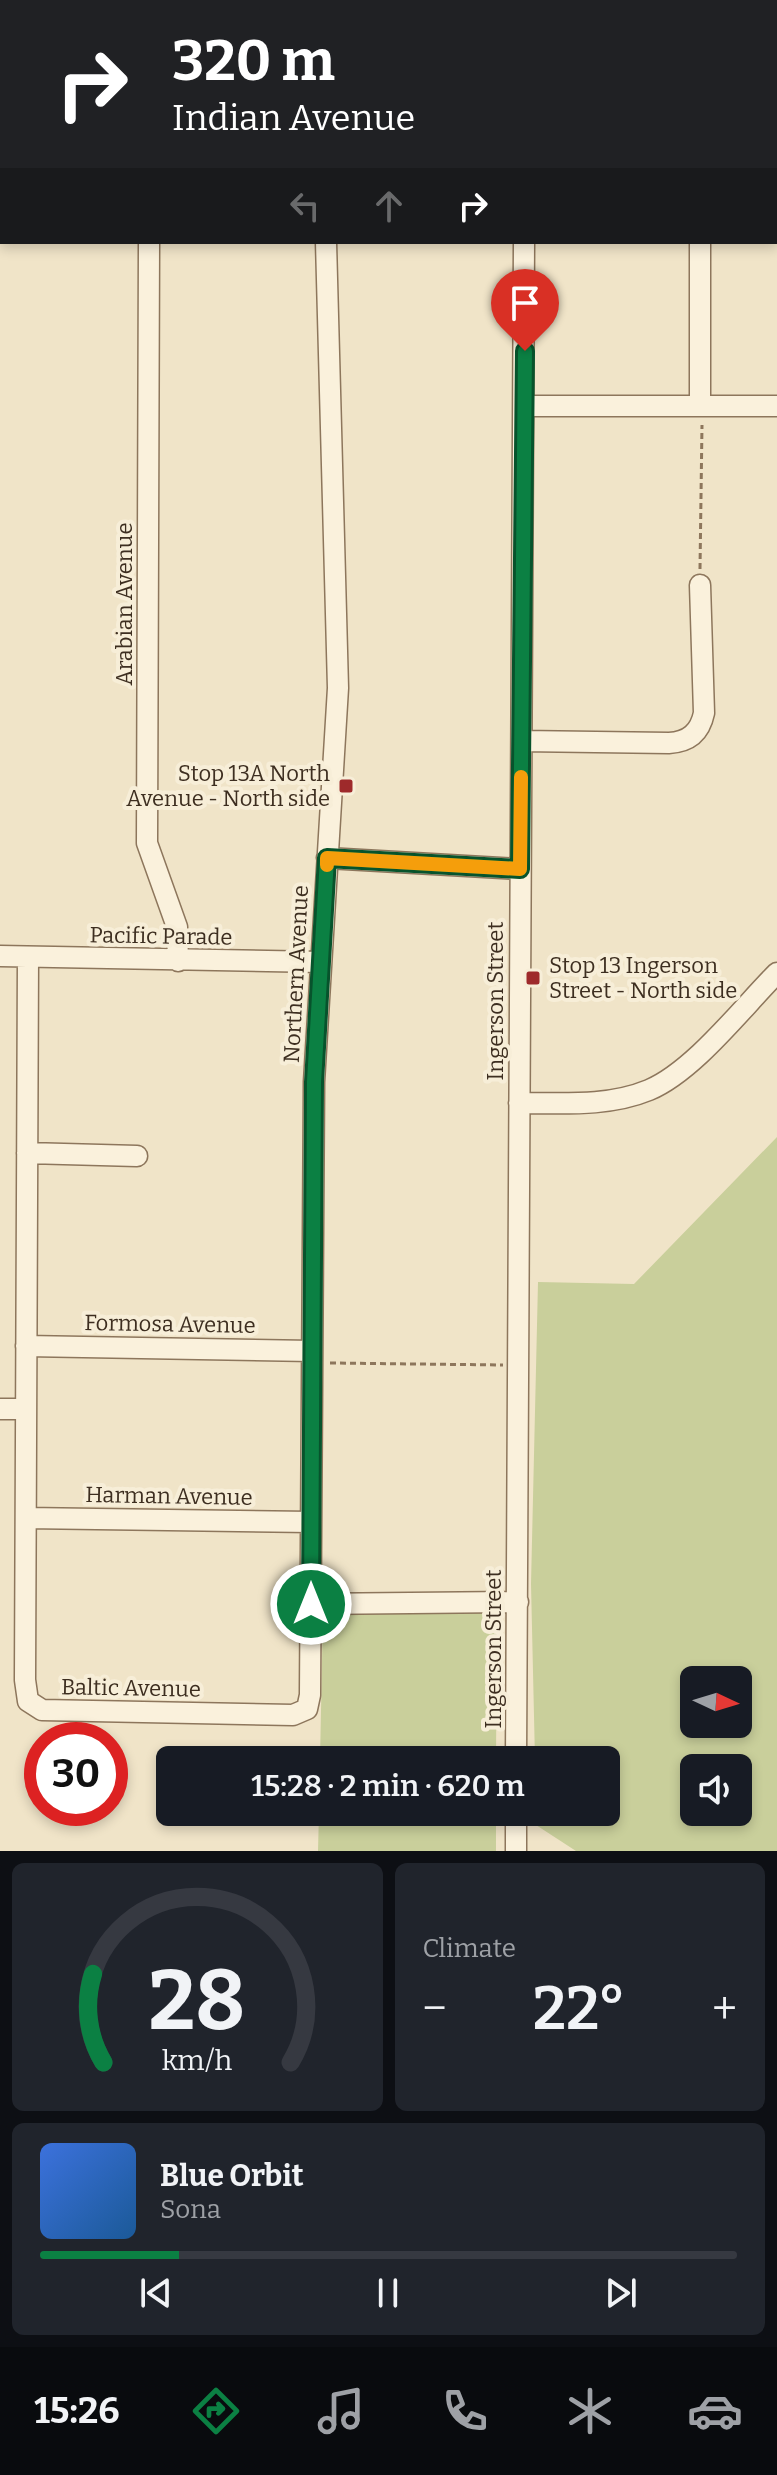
<!DOCTYPE html>
<html lang="en">
<head>
<meta charset="utf-8">
<style>
	:root { --surface:#171b24; --page:#20242c; --text:#f1f3f6; --muted:#9ea1a6; --line:#363941; --accent:#0b8043 }
	body { margin:0; font-family:Bitter,serif; background:var(--page); color:var(--text); height:100vh; display:flex; flex-direction:column; font-size:30px; white-space:nowrap }
	* { box-sizing:border-box; margin:0 }
	p { font-size:26px; color:var(--muted) }
	.icon { flex:none; width:44px; height:44px; fill:none; stroke:currentColor; stroke-width:2; stroke-linecap:round; stroke-linejoin:round }
	.map { position:relative; height:1851px; overflow:hidden }
	.side { display:flex; flex-direction:column; gap:12px; padding:12px; background:#0d0f14; flex:1 }
	.side>* { flex:none }
	.top-card { position:absolute; left:0px; top:0px; width:778px; height:244px; box-shadow:0 4px 12px #0003; background:#202124; color:#fff; overflow:hidden }
	.needle { width:52px; rotate:94deg }
	.controls { position:absolute; left:680px; top:1666px; display:grid; gap:16px }
	.controls a { display:grid; place-items:center; width:72px; height:72px; border-radius:12px; background:var(--surface); box-shadow:0 4px 12px #0003; font-size:40px }
	.speed { position:absolute; left:24px; top:1722px; display:flex; gap:16px; font-size:40px; font-weight:700; text-align:center }
	.speed>* { display:grid; place-content:center; width:104px; height:104px; border-radius:50%; background:var(--surface); box-shadow:0 4px 12px #0003; line-height:1 }
	.speed .limit { border:12px solid #d22; background:#fff; color:#111 }
	.pin { position:absolute; display:grid; place-items:center; width:68px; height:68px; color:#fff; margin:-82px -34px; border-radius:50% 50% 50% 0; rotate:-45deg; box-shadow:0 0 8px #0007 }
	.pin .icon { rotate:45deg }
	.me { position:absolute; width:88px; margin:-44px; rotate:0deg; stroke-linejoin:round; filter:drop-shadow(0 0 6px #0008) }
	.turn { display:flex; align-items:center; gap:28px; height:168px; padding:0 40px; font-size:36px }
	.turn .icon { width:104px; height:104px; stroke-width:2.5 }
	.turn b { display:block; font-size:56px; line-height:68px }
	.lanes { display:flex; align-items:center; height:76px; padding:0 40px; background:#0003; justify-content:center; gap:40px; direction:ltr }
	.lanes .off { opacity:.35 }
	.big { font-size:60px; font-weight:600; line-height:1.1 }
	.side .tile { flex:1; display:flex; flex-direction:column; justify-content:center; gap:12px; min-width:0; padding:0 28px; border-radius:12px; background:var(--page) }
	.side .dial { align-items:center; gap:0 }
	.dial svg { height:208px; overflow:visible; fill:none; stroke:var(--line); stroke-width:7; stroke-linecap:round; text-anchor:middle }
	.dial text { fill:var(--text); stroke:none }
	.song { display:flex; align-items:center; gap:24px }
	.cover { width:96px; height:96px; border-radius:12px; background:linear-gradient(135deg,hsl(220 70% 55%),hsl(210 70% 35%)) }
	.played { height:8px; border-radius:4px; background:linear-gradient(90deg,var(--accent) 20%,var(--line) 20%) }
	.keys { display:flex; justify-content:space-around; direction:ltr }
	.heat { display:flex; justify-content:space-between; align-items:center; font-size:44px; direction:ltr }
	.side .tiles { flex:1; display:grid; gap:12px; grid-template-columns:1fr 1fr }
	.tile:last-child { grid-column:span 2 }
	.trip { position:absolute; left:156px; top:1746px; width:464px; height:80px; border-radius:12px; background:var(--surface); box-shadow:0 4px 12px #0003; font-weight:600; line-height:80px; text-align:center }
	.menu { display:flex; height:128px; justify-content:space-around; align-items:center; background:#090b0e; color:var(--muted) }
	.menu .icon { width:56px; height:56px }
	.menu .current { color:var(--accent) }
	.menu b { font-size:36px; color:var(--text) }
	.map>svg:first-child { display:block }
	.green { fill:#c9cf9b; fill-rule:evenodd }
	.lines { fill:none; stroke-linecap:round; stroke-linejoin:round }
	.minor-casing { stroke:#8d765c; stroke-width:23 }
	.path { stroke:#8d765c; stroke-width:3; stroke-dasharray:6 4; stroke-linecap:butt }
	.minor { stroke:#faf1dc; stroke-width:20 }
	.route-casing { stroke:#07532c; stroke-width:20 }
	.route { stroke:#0b8043; stroke-width:14 }
	.slow { stroke:#f59e0b; stroke-width:14 }
	.poi-dot { fill:#9e2a2b; stroke:#f7eed8; stroke-width:3 }
	.labels { text-anchor:middle; dominant-baseline:central; stroke-width:8; stroke-linejoin:round; paint-order:stroke }
	.street-label { font-size:22px; fill:#3d2e20; stroke:#f7eed8 }
	.poi-label { font-size:22px; fill:#3d2e20; stroke:#f7eed8; text-anchor:end }
</style>
</head>
<body>
<div class="map">
<svg width="777" height="1851" viewBox="0 0 777 1851">
	<rect width="100%" height="100%" fill="#f0e4c8"/>
	<path class="green" d="M777,1137V1851H576L536,1825V1812H606V1760H535L531,1584L538,1282L634,1284ZM694,1680H738V1724H694ZM694,1768H738V1812H694Z
		M497,1608L496,1760H320L323,1611Z
		M319,1812H496V1851H318Z"/>
	<g class="lines">
		<defs>
			<path id="minor" d="M56,0V2
				M325,0V2
				M523,0V2
				M699,0V2
				M0,142L2,141
				M149,242L147,843L177,927L178,961
				M700,242V406
				M525,406H777
				M522,741L669,743C689,742 700,732 704,713L700,585
				M327,858L520,869
				M0,956L321,962
				M28,957L25,1680L28,1701L42,1710L293,1715L307,1709L310,1695L314,1082L338,688L326,242
				M519,1103C562,1103 608,1107 649,1090C694,1071 742,1008 777,973
				M27,1153L137,1156
				M26,1346L312,1351
				M0,1409H26
				M26,1518L311,1522
				M311,1604L518,1602
				M516,1760L524,242
				M516,1851V1812"/>
		</defs>
		<use href="#minor" class="minor-casing"/>
		<path class="path" d="M700,569L702,425
			M330,1363L503,1365"/>
		<use href="#minor" class="minor"/>
	</g>
	<g class="lines">
		<defs>
			<path id="route" d="M311,1604L314,1082L327,858L520,869L525,351"/>
		</defs>
		<use href="#route" class="route-casing"/>
		<use href="#route" class="route"/>
		<path class="slow" d="M327,865V858L520,869L521,777"/>
	</g>
	<g class="poi-dot">
		<rect x="338" y="778" width="16" height="16" rx="4"/>
		<rect x="525" y="970" width="16" height="16" rx="4"/>
	</g>
	<g class="labels">
		<g class="street-label">
			<text transform="translate(124 604) rotate(-90)">Arabian Avenue</text>
			<text transform="translate(161 936) rotate(1)">Pacific Parade</text>
			<text transform="translate(296 974) rotate(-87)">Northern Avenue</text>
			<text transform="translate(495 1001) rotate(-90)">Ingerson Street</text>
			<text transform="translate(170 1324) rotate(1)">Formosa Avenue</text>
			<text transform="translate(169 1496) rotate(1)">Harman Avenue</text>
			<text transform="translate(493 1649) rotate(-90)">Ingerson Street</text>
			<text transform="translate(131 1688) rotate(1)">Baltic Avenue</text>
		</g>
		<g class="poi-label">
			<text x="330" y="773">Stop 13A North<tspan x="330" dy="25">Avenue - North side</tspan></text>
			<text x="549" y="965" text-anchor="start">Stop 13 Ingerson<tspan x="549" dy="25">Street - North side</tspan></text>
		</g>
	</g>
</svg>
<div class="controls">
<a><svg class="needle" viewBox="-14 -14 28 28"><path d="M0-13l5 13h-10z" fill="#e53935"/><path d="M0 13l5-13h-10z" fill="#9ea1a6"/></svg></a>
<a><svg class="icon" aria-label="sound" viewBox="0 0 24 24"><path d="M4 9h4l5-4v14l-5-4H4zM17 9q2 3 0 6"/></svg></a>
</div>
<div class="speed"><div class="limit">30</div></div>
<div class="pin" style="left:525px;top:351px;background:#d93025"><svg class="icon" aria-label="arrive" viewBox="0 0 24 24"><path d="M6 21V4h12l-3 4 3 4H6"/></svg></div>
<svg class="me" style="left:311px;top:1604px" viewBox="-20 -20 40 40"><circle r="17" fill="#0b8043" stroke="#fff" stroke-width="3"/><path d="M0-11L8 9 0 5-8 9z" fill="#fff"/></svg>
<div class="trip">15:28 · 2 min · 620 m</div>
<div class="top-card">
<div class="turn"><svg class="icon" aria-label="right" viewBox="0 0 24 24"><path d="M7 20v-9h11M14 6l5 5-5 5"/></svg><div><b>320 m</b>Indian Avenue</div></div>
<div class="lanes"><svg class="icon off" aria-label="left" viewBox="0 0 24 24"><path d="M17 20v-9H6M10 6l-5 5 5 5"/></svg><svg class="icon off" aria-label="ahead" viewBox="0 0 24 24"><path d="M12 20V5M6 11l6-6 6 6"/></svg><svg class="icon" aria-label="right" viewBox="0 0 24 24"><path d="M7 20v-9h11M14 6l5 5-5 5"/></svg></div>
</div>
</div>
<section class="side">
<div class="tiles">
<div class="tile dial"><svg viewBox="0 0 100 80">
<path d="M14 69A42 42 0 1 1 86 69"/>
<path d="M14 69A42 42 0 0 1 10 35" stroke="#0b8043"/>
<text x="50" y="56" font-size="32" font-weight="700">28</text>
<text x="50" y="72" font-size="11">km/h</text>
</svg></div>
<div class="tile"><p>Climate</p>
<div class="heat"><a>−</a><b class="big">22°</b><a>+</a></div>
</div>
<div class="tile">
<div class="song"><i class="cover"></i><div><b>Blue Orbit</b><p>Sona</p></div></div>
<div class="played"></div>
<div class="keys"><svg class="icon" aria-label="previous" viewBox="0 0 24 24"><path d="M18 5L8 12l10 7zM5 5v14"/></svg><svg class="icon" aria-label="pause" viewBox="0 0 24 24"><path d="M8 5v14M16 5v14"/></svg><svg class="icon" aria-label="next" viewBox="0 0 24 24"><path d="M6 5l10 7-10 7zM19 5v14"/></svg></div>
</div>
</div>
</section>
<nav class="menu">
<b>15:26</b>
<svg class="icon current" aria-label="directions" viewBox="0 0 24 24"><path d="M12 3l9 9-9 9-9-9zM9 14v-3h6M13 9l2 2-2 2"/></svg>
<svg class="icon" aria-label="music" viewBox="0 0 24 24"><path d="M9 18V5l10-2v13"/><circle cx="6" cy="18" r="3"/><circle cx="16" cy="16" r="3"/></svg>
<svg class="icon" aria-label="phone" viewBox="0 0 24 24"><path d="M5 4h4l2 5-3 2q2 4 5 5l2-3 5 2v4C11 20 4 13 5 4z"/></svg>
<svg class="icon" aria-label="climate" viewBox="0 0 24 24"><path d="M12 3v18M4 7l16 10M4 17L20 7"/></svg>
<svg class="icon" aria-label="car" viewBox="0 0 24 24"><path d="M5 17H2v-5l4-1 3-4h7l3 4 3 1v5h-3M9 17h6M6 11h13"/><circle cx="7" cy="17" r="2"/><circle cx="17" cy="17" r="2"/></svg>
</nav>
</body>
</html>
